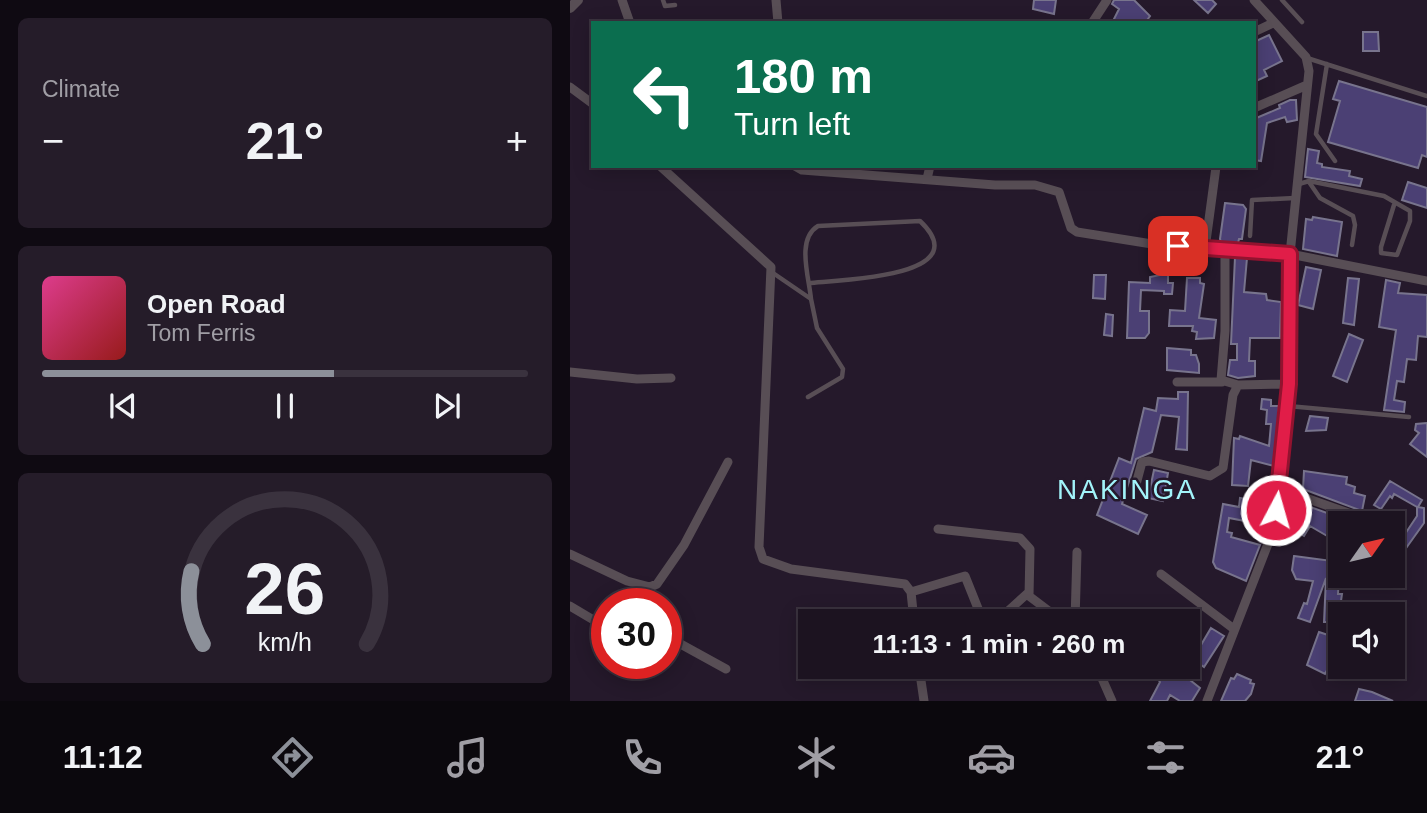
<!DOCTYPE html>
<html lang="en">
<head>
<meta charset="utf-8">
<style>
	:root { --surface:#1c1320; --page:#251c29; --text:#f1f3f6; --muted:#a09ea5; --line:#3a323e; --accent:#8c9099 }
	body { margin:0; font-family:Helvetica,sans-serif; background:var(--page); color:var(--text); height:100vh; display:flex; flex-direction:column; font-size:26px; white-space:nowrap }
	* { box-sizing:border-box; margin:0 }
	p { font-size:23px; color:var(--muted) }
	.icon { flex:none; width:38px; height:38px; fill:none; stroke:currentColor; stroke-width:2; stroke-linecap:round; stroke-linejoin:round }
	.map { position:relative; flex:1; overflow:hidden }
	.side { display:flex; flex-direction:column; gap:18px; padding:18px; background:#0f0a12; width:570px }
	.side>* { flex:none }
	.hud { position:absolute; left:21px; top:21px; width:665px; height:147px; border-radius:0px; box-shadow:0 4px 18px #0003,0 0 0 2px var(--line); background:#0b6e4f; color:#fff; overflow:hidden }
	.needle { width:46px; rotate:56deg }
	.buttons { position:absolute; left:758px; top:511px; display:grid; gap:14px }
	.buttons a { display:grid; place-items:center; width:77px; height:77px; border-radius:0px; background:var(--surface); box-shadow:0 4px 18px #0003,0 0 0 2px var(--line); font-size:35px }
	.speed { position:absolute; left:21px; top:588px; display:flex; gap:14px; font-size:35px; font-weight:700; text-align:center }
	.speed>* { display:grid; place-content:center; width:91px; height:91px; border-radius:50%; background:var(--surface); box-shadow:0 4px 18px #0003,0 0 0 2px var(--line); line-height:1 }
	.speed .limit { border:10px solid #d22; background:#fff; color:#111 }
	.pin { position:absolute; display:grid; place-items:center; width:60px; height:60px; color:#fff; margin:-30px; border-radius:14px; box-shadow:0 4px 10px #0006 }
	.me { position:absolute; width:77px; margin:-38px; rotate:6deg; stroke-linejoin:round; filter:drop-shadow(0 0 5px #0008) }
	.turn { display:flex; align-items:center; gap:24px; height:147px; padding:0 28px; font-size:32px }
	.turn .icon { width:91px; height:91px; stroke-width:2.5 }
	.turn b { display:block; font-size:49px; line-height:60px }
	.big { font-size:52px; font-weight:700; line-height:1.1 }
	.side .tile { flex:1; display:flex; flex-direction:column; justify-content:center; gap:10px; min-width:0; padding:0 24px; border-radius:10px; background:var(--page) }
	.side .dial { align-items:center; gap:0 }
	.dial svg { height:182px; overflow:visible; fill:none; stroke:var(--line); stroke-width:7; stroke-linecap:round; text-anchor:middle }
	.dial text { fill:var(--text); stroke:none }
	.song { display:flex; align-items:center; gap:21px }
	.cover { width:84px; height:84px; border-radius:10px; background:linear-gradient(135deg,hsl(330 70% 55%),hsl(0 70% 35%)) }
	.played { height:7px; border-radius:4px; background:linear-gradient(90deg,var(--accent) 60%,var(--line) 60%) }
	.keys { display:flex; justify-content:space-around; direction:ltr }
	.heat { display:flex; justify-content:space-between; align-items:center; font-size:38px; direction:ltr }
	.trip { position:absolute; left:228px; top:609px; width:402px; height:70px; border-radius:0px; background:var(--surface); box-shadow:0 4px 18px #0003,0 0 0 2px var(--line); font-weight:700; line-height:70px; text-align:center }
	.tab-bar { display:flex; height:112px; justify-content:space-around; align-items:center; background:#0b080d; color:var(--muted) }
	.tab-bar .icon { width:49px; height:49px }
	.tab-bar .active { color:var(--accent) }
	.tab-bar b { font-size:32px; color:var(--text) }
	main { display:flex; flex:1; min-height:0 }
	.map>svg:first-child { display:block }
	.building { fill:#4b4074; stroke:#78748d; stroke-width:2 }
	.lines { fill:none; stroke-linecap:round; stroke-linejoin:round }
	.service { stroke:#584e55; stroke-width:4.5 }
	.minor { stroke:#584e55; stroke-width:9 }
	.tertiary { stroke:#584e55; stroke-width:10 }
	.route-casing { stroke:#92132f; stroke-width:18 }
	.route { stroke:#e11d48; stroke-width:12 }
	.labels { text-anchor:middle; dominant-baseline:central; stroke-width:5; stroke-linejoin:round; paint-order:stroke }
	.quarter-label { font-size:28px; letter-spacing:2px; fill:#a2f4fa; stroke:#25192b }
</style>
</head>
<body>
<main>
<section class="side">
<div class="tile"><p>Climate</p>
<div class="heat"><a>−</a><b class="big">21°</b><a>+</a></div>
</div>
<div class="tile">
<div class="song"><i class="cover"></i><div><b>Open Road</b><p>Tom Ferris</p></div></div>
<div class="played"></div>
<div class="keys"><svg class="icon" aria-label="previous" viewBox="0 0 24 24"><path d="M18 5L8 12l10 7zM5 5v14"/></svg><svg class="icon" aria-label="pause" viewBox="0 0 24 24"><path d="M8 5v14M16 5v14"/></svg><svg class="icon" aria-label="next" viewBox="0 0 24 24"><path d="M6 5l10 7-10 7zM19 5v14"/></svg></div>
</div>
<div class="tile dial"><svg viewBox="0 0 100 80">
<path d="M14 69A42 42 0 1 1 86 69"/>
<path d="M14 69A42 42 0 0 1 9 37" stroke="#8c9099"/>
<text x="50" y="56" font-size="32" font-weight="700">26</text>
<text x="50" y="72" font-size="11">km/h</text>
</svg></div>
</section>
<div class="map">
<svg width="857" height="701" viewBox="0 0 857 701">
	<rect width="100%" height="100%" fill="#25192b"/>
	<path class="building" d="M464,0H486L484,14L463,9Z
		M544,0H564L580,16L575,23H542L549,9L542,4Z
		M624,0H642L646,4L638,13Z
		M793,32H808L809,51H793Z
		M699,35L712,61L694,70L697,76L684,82V42Z
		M769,81L857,107V157L852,155L848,168L758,142L770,101L763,99Z
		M720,100H726L727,120L717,122L715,117L697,123L691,161L684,160V119L710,108L709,105Z
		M738,149L749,151L747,163L752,164V167L780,171L779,176L792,179L790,186L735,177Z
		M838,182L857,188V208L832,200Z
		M655,203L673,205L676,209L672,239H669L668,243L651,242L650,239Z
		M743,217L772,222L767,256L733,249L736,219L742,220Z
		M665,257L677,258L674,292L696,294L697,300L711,302L710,338H680L679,361H685V376L668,378L658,375L660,360H667V344H661Z
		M736,267L751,270L743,309L728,305Z
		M524,275H536L535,299L523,298Z
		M590,275H598V283H603L602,294H594V291L571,290L570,311H579V333L575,338H557L559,282L580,283V277Z
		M617,278H630V283L634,284L629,318L646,320L644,338L626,339L627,332L622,331L623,326H599L600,310L615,311Z
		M778,278L789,279L784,325L773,323Z
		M816,280L830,283L828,293L857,295V337L848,336L846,360L837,359L834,382L827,381L824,400L835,402L834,412L814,410L826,330L809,327Z
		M536,314L543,315L542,336L534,335Z
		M779,334L793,340L777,382L763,376Z
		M597,348L621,350V355H626L629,364V373L597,370Z
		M608,392H618L617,450L606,449L609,417L591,415L582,452L566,459L552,504L577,515L568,534L527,515L549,458L561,463L574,408L586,411L588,398L608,399Z
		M692,399L701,400V406H709L704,466L681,460L678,486L662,485L664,438L669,439L670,436L699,446L701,424H696L697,410L691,409Z
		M740,416L758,418L756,430L736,431Z
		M857,423V457L840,444L849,433L845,430L846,424Z
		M584,470L598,473L593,501L578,498Z
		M734,471L777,477L776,484L785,487L784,493L795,496L792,511L733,489Z
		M820,481L852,500L848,507L854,508V523L829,558L822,554V541L829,543L847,516V507L824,494L822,498L820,496L811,509L804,505Z
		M670,498L684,500V513H681L680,522L659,518L657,532L662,533L661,537L690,545L676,581L646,568L643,562L653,504L669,507Z
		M729,503L785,523H789L772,522L759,537L740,526L734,536L722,529L728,517L724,516Z
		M724,556L770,562L768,594H772L768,622H754L756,578L740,622L728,618L734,603L737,604L743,581L726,579L722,570Z
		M641,628L654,636L634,667L627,662L615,676L630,688L622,701H610L600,695L597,701H580L590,682L582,671L587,667H618Z
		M749,632L770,639V657L765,655L755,674L737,665Z
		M667,674L681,680L680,683L684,684L681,694L675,701H651L661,678L664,679Z
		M789,689L802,692L823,701H785Z"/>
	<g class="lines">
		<path class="service" d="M93,0L95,6L105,5
			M712,0L732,22
			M737,58L857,96
			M757,64L746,134L765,161
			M739,182L750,198L783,216L785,225L782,245
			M729,184L739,181L814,196L840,211V221L827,255L811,253V247L824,205
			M680,236L682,200L725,198
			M203,273L241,299L247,328L273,369L272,377L238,397
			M239,283C266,280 410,278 350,221L248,226C226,239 239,277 241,299
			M718,406L839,417"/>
		<path class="minor" d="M52,0L60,23
			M206,0L208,23
			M522,23L537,0
			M684,32L703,23
			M0,87L23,104
			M684,108L737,85
			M90,166L201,267L189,547L193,559L221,569L335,584L341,592L344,621
			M225,166L232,170L425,185H465L489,192L501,228L507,232L582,244L720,254L857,281
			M357,179L360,166
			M635,249L646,167
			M655,251V331L651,380L668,385L719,384
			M0,372L67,379L101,378
			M607,382H652
			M565,488L572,462L579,461L640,476L653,468L663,395L668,385
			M710,489L787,516
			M368,529L450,538L460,549L459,596L492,621
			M0,554L57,581L80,587L87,584L114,545L158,462
			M591,574L664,629
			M341,592L395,576L413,621
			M0,606L37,628
			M427,621L459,592
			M505,621L507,552
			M96,636L156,669
			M349,667L354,701
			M527,667L542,701
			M637,701L703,531L716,424L720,254L739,71L736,57L684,0"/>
		<path class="tertiary" d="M0,8L8,0"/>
	</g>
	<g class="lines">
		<defs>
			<path id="route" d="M608,246L720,254L719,384L706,510"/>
		</defs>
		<use href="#route" class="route-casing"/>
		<use href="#route" class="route"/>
	</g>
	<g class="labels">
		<g class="quarter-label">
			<text x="557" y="489">NAKINGA</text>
		</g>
	</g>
</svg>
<div class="buttons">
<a><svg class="needle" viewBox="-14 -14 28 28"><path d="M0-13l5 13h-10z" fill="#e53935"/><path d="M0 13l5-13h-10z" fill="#a09ea5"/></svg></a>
<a><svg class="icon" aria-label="sound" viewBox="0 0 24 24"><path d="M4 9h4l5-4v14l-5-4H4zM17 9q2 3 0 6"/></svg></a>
</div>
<div class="speed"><div class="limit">30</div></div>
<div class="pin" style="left:608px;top:246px;background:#d93025"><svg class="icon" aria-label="arrive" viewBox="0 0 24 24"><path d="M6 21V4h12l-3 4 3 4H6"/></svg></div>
<svg class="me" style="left:706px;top:510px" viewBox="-20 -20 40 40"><circle r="17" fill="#e11d48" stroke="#fff" stroke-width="3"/><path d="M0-11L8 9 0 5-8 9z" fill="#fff"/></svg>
<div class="trip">11:13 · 1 min · 260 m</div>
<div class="hud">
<div class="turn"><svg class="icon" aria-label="left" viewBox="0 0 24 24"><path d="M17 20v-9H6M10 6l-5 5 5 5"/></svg><div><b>180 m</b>Turn left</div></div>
</div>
</div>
</main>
<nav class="tab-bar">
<b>11:12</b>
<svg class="icon active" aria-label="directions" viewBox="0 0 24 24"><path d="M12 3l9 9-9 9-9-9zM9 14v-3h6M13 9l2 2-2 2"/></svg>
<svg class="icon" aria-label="music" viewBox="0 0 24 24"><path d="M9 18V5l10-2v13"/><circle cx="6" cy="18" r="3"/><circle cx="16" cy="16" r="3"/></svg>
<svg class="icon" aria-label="phone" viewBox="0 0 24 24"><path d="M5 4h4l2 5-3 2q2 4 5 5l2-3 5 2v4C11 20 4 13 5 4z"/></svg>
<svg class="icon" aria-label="climate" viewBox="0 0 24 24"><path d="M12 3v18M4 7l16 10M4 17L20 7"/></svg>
<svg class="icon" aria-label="car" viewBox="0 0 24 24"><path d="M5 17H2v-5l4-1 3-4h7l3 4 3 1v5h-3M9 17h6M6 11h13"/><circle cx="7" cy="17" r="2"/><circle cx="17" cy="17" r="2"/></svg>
<svg class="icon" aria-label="filters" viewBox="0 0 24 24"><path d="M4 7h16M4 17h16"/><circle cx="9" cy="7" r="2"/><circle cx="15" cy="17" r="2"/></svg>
<b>21°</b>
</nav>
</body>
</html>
